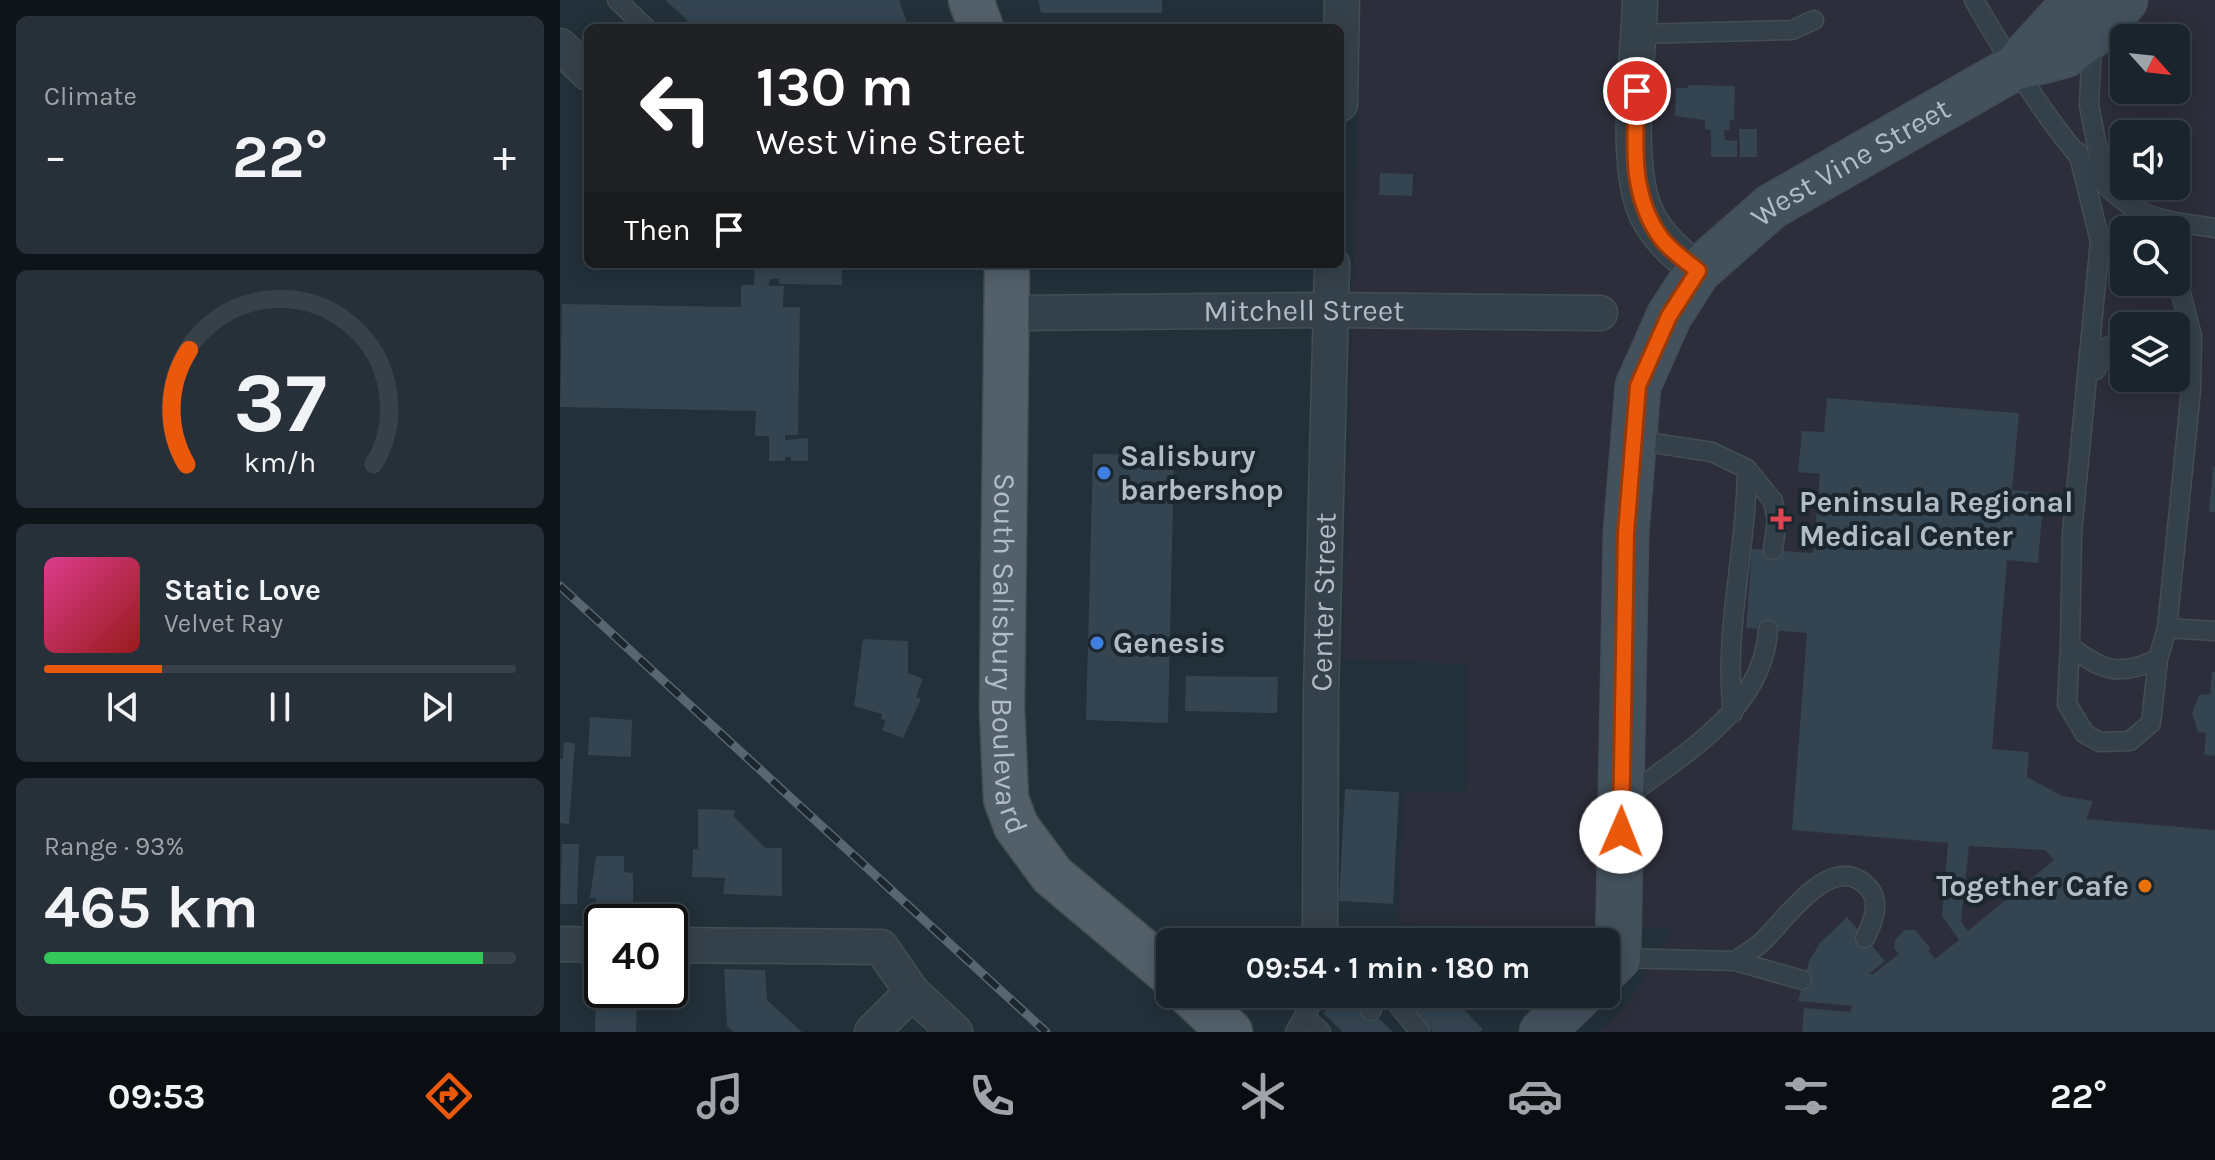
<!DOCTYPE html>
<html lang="en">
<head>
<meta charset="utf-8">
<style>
	:root { --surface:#1a242c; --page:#273038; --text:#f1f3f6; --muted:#9fa4a9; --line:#384148; --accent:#ea580c }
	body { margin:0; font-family:Karla,sans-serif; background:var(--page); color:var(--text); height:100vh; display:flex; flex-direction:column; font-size:30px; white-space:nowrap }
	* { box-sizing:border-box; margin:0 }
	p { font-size:26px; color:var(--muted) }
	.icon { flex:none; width:44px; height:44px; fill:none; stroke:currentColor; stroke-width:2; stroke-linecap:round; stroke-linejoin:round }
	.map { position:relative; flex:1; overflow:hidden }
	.side { display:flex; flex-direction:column; gap:16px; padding:16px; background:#0e1418; width:560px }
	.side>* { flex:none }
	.banner { position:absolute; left:24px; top:24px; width:760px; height:244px; border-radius:12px; box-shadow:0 4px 20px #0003,0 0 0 2px var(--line); background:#202124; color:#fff; overflow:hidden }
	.needle { width:52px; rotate:117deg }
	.controls { position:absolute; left:1550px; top:24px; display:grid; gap:16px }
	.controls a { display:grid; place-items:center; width:80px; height:80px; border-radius:12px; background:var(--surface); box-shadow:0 4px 20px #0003,0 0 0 2px var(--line); font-size:40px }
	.speed { position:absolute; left:24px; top:904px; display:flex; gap:16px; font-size:40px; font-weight:700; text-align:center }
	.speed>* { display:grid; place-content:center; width:104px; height:104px; border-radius:50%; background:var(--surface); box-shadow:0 4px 20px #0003,0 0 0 2px var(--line); line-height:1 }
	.speed .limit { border:4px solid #111; border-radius:12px; background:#fff; color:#111 }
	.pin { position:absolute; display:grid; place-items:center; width:68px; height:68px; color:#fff; margin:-34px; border:4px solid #fff; border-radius:50%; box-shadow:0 2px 8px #0007 }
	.me { position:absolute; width:88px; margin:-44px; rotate:1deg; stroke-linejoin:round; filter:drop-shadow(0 0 6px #0008) }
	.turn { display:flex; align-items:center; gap:28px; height:168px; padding:0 40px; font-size:36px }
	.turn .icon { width:104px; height:104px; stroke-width:2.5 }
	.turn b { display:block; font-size:56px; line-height:68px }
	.then { display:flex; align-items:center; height:76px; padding:0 40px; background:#0003; gap:16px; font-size:30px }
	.big { font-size:60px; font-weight:700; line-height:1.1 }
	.side .widget { flex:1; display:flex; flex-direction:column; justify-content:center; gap:12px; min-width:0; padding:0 28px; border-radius:12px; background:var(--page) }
	.side .dial { align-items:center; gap:0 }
	.dial svg { height:208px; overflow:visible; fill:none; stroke:var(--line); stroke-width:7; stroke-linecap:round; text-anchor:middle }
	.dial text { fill:var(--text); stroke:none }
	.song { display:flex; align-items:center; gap:24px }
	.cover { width:96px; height:96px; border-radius:12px; background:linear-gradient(135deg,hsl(330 70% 55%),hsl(0 70% 35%)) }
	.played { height:8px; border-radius:4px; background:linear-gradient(90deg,var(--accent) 25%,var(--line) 25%) }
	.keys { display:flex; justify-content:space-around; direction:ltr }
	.heat { display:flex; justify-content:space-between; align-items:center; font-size:44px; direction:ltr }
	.charge { height:12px; border-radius:6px; background:linear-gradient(90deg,#34c759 93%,var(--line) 0) }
	.trip { position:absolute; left:596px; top:928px; width:464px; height:80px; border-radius:12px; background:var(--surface); box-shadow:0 4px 20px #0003,0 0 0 2px var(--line); font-weight:700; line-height:80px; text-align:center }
	.dock { display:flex; height:128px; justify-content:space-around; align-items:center; background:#0a0e12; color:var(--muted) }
	.dock .icon { width:56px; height:56px }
	.dock .on { color:var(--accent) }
	.dock b { font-size:36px; color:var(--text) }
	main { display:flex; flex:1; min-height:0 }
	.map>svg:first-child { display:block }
	.medical { fill:#2d2e3b; fill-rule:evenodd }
	.building { fill:#344450; fill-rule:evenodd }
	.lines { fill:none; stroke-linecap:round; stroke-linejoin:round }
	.lane-casing { stroke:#424d56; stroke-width:21 }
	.street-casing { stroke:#424d56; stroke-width:37 }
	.secondary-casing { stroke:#424d56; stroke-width:47 }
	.primary-casing { stroke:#424d56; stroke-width:47 }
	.lane { stroke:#35414a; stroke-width:18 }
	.street { stroke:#35414a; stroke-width:34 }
	.secondary { stroke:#43515d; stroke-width:44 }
	.primary { stroke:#53606a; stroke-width:44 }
	.rail-casing { stroke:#576671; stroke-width:9 }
	.rail { stroke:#1b262f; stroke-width:6; stroke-dasharray:18; stroke-linecap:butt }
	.route-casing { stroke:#983908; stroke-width:20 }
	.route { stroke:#ea580c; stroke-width:14 }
	.shop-dot { fill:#3f7fe0; stroke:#1b262f; stroke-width:3 }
	.health-dot { fill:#e0444e; stroke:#1b262f; stroke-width:3 }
	.food-dot { fill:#e8710a; stroke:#1b262f; stroke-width:3 }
	.labels { text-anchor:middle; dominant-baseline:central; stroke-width:8; stroke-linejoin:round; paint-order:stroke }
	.street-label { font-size:30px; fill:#b0bcc6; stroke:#1b262f }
	.poi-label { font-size:30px; font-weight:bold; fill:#b0bcc6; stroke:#1b262f; text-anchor:start }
</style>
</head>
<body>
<main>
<section class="side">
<div class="widget"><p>Climate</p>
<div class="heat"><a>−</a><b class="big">22°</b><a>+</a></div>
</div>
<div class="widget dial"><svg viewBox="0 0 100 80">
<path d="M14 69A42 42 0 1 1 86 69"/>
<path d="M14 69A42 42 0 0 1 15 25" stroke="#ea580c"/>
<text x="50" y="56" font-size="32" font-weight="700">37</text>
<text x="50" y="72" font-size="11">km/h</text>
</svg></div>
<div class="widget">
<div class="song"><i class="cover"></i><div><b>Static Love</b><p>Velvet Ray</p></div></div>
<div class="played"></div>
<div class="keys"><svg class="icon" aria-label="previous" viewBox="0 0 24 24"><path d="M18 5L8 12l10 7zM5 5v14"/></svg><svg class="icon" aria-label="pause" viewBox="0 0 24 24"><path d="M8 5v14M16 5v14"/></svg><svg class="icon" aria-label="next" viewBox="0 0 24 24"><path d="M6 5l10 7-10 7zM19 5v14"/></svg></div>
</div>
<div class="widget"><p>Range · 93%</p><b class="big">465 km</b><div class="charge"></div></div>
</section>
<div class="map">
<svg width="1655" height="1032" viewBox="0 0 1655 1032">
	<rect width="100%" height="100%" fill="#22303a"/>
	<path class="medical" d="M801,0H1655V1032H1039L1071,999L1113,928L1031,929L838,923L844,793L906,791L908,664L783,659ZM1564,38H1616V90H1564ZM1564,134H1616V186H1564ZM1564,230H1616V282H1564ZM1564,326H1616V378H1564Z"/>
	<path class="building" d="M105,0H339L349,28H136Z
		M478,0H602V13H481Z
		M1128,85L1175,86L1174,120H1170L1169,130H1164L1165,140L1177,141V157H1151V130L1145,129V120L1115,116L1116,88H1128Z
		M1179,129H1197V157H1180Z
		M820,173L853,174L852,196L819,195Z
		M195,264H282V285L219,284V279H210L209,286H224L223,307H240L238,435H225V440L248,438V461H231V457H225V461H209V436H195L196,411L0,407L2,304L181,307V285H194Z
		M1267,398L1459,413L1452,490L1484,493L1478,563L1447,560L1432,749L1469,752L1467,777L1502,796L1533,801L1526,819L1655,830V1032H1242L1244,1008L1290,1012L1293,1006L1238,1001L1249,961L1260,943L1287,917L1325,961L1310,973L1312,975L1339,954L1334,948L1335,940L1345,930H1355L1371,949L1368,950L1375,959L1399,940L1382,916L1388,843L1232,830L1247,633L1186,628L1192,549L1253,553L1260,474L1238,472L1242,431L1264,432ZM1409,846L1485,850L1494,860L1408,931L1401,921Z
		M533,454L614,455L608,723L526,720Z
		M1653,467H1655V512H1649Z
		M303,639L348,641V673L363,679L356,697L361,699L343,738L322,730L326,721L321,719L322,714L294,706Z
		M1652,671L1655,672V756L1644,755L1646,733L1638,732L1632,713L1639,695L1650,694Z
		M626,676L718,677L717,713L625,711Z
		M30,717L72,720L71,757L28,755Z
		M4,742L15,743L9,824L0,823V759H3Z
		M785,789L839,792L833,904L779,901Z
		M138,809L175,810L174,817L205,848H222V896L163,894L165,878L132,877L133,849H138Z
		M2,844H19L17,904H0Z
		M36,856H64V872L73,873V908L35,907L36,899L30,898Z
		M36,967L42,968V990H77L76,1032H35Z
		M164,969L205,970L207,1000L242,1032H173L167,1026Z
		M780,994H793L833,1032H783L763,1013Z
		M866,994H888L923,1029L920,1032H873L851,1010Z"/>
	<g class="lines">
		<defs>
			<path id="lane" d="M57,0L86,28
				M1414,0C1446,56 1525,186 1582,212C1605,222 1631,224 1655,228
				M1079,34L1232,30L1254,20
				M1532,42L1529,105L1544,183
				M1518,152L1540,241L1512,533L1510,646C1542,671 1559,677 1598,659L1607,628L1631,390L1632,336L1616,274L1621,223
				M1616,355L1628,383
				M1536,370L1544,349L1564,338
				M1074,440L1152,452L1187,469L1213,501L1217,520L1213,550
				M1607,628L1655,631
				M1510,646L1507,704L1525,734L1540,742L1570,741L1591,723L1598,659
				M1173,713C1163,632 1187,550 1187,469
				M1064,799C1122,754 1203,711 1208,630
				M1058,958L1175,961
				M1242,980L1175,961C1185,954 1196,948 1205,939C1224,920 1265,862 1297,879C1304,882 1311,889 1314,897C1318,911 1311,926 1305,938
				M829,994L860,1032
				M811,1011L819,994
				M746,1017L761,1032
				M735,1032L757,994"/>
			<g id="street">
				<path d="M1080,0C1079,57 1062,167 1088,217C1100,240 1119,255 1138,271"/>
				<path d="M0,46L28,73"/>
				<path d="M780,104L782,0"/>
				<path id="s1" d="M448,313L770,310L1040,313"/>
				<path id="s2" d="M760,942L761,694L772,264"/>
				<path d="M0,944L42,945"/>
				<path d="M110,945L321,947L352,992L395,1032"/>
				<path d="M312,1032L352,992"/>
			</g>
			<g id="secondary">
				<path d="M1454,68L1516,0"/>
				<path id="s3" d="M1046,970L1058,958L1066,533L1078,386L1109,316L1138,271L1212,206L1454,68L1505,55L1542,28L1565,0"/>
				<path d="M982,1032L1021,994"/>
			</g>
			<g id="primary">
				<path d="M411,0L421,28"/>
				<path id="s4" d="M447,264L442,710L446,799L456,826L492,875L610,974"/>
				<path d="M630,994L670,1032"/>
			</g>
		</defs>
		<use href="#lane" class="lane-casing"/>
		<use href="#street" class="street-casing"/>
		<use href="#secondary" class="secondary-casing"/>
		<use href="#primary" class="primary-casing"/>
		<use href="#lane" class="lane"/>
		<use href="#street" class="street"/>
		<use href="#secondary" class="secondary"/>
		<use href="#primary" class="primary"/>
		<defs>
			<path id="rail" d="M0,586L486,1032"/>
		</defs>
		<use href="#rail" class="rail-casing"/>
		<use href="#rail" class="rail"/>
	</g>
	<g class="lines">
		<defs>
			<path id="route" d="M1061,832L1066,533L1078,386L1109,316L1138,271C1126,261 1110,250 1101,238C1069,194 1075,142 1077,91"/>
		</defs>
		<use href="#route" class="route-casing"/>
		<use href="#route" class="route"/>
	</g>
	<g class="shop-dot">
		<circle cx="544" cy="473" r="8"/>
		<circle cx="537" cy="643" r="8"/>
	</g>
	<path class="health-dot" d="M1217 507h8v8h8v8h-8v8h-8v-8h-8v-8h8z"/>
	<circle class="food-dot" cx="1585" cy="886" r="8"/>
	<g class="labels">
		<g class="street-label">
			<text stroke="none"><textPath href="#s3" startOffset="908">West Vine Street</textPath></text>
			<text stroke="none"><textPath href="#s1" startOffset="296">Mitchell Street</textPath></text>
			<text stroke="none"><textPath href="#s2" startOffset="340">Center Street</textPath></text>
			<text stroke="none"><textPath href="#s4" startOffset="390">South Salisbury Boulevard</textPath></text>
		</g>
		<g class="poi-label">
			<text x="560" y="456">Salisbury<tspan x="560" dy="34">barbershop</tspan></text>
			<text x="1239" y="502">Peninsula Regional<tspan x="1239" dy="34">Medical Center</tspan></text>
			<text x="553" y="643">Genesis</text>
			<text x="1569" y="886" text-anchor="end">Together Cafe</text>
		</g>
	</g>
</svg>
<div class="controls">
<a><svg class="needle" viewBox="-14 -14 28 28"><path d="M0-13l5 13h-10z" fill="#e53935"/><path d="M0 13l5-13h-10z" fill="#9fa4a9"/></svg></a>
<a><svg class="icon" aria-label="sound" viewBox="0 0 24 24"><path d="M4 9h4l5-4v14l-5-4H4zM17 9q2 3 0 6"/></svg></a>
<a><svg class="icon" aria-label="search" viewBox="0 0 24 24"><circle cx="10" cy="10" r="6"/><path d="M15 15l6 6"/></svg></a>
<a><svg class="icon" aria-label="layers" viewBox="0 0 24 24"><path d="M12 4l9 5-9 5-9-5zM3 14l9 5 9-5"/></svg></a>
</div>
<div class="speed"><div class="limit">40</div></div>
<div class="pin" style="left:1077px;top:91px;background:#d93025"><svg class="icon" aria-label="arrive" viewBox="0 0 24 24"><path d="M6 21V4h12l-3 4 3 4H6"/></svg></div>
<svg class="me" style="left:1061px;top:832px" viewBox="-20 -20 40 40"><circle r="19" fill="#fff"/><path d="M0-13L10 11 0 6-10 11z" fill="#ea580c"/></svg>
<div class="trip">09:54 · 1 min · 180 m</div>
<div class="banner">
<div class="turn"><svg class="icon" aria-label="left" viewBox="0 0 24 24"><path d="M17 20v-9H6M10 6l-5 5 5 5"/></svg><div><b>130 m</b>West Vine Street</div></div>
<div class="then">Then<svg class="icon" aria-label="arrive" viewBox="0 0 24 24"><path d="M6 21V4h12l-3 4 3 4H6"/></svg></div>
</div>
</div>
</main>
<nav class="dock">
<b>09:53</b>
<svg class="icon on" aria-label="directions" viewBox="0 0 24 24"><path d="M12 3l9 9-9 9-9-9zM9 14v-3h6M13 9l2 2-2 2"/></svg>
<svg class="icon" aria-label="music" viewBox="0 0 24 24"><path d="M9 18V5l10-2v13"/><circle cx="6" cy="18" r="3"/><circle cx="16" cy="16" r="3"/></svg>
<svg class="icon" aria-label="phone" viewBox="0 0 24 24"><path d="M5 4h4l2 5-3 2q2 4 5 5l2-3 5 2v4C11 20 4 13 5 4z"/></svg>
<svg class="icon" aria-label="climate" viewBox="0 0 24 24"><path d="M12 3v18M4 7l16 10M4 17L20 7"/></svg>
<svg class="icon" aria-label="car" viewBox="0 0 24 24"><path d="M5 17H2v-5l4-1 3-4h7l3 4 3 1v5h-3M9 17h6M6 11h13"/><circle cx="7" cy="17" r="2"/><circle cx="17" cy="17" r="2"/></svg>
<svg class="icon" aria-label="filters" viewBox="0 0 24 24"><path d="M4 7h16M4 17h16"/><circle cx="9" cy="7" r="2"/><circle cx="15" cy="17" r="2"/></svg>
<b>22°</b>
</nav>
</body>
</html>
